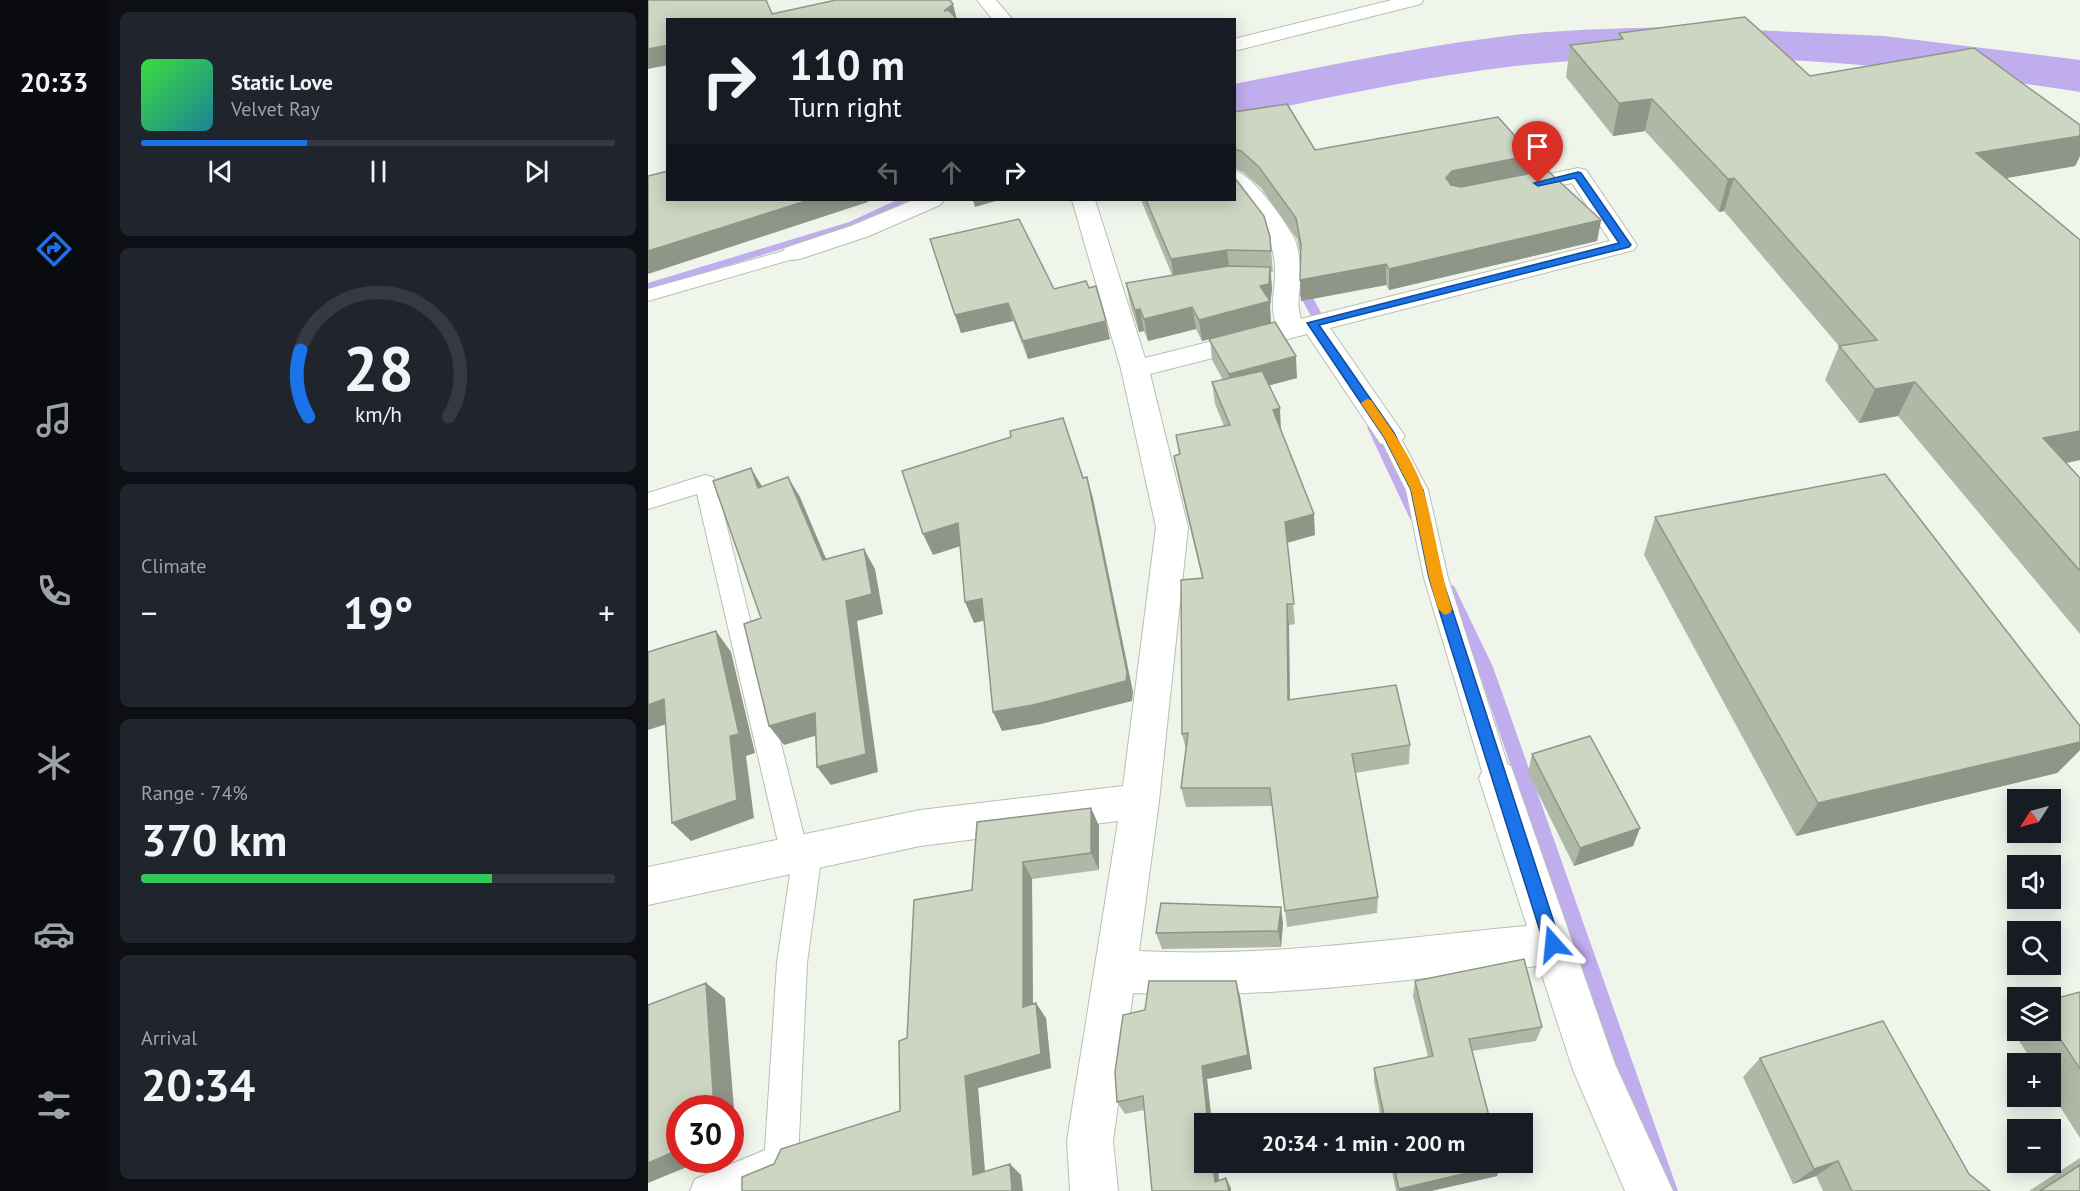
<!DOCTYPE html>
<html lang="en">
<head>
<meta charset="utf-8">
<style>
	:root { --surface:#171b24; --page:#20242c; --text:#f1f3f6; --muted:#9ea1a6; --line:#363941; --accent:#1a73e8 }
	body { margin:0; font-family:"PT Sans",sans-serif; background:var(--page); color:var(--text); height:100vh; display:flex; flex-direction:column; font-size:22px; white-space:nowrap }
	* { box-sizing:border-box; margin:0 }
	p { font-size:20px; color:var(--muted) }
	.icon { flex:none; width:33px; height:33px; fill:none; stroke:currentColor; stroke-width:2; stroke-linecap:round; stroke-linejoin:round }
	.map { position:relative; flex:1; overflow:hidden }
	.panel { display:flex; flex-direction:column; gap:12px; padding:12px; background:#0d0f14; width:540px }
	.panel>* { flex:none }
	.hud { position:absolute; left:18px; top:18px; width:570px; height:183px; border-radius:0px; box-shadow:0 3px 15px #0003; background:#171b24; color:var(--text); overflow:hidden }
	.needle { width:39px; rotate:234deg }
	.tools { position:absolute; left:1359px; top:789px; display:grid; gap:12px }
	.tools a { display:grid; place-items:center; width:54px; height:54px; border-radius:0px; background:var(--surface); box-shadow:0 3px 15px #0003; font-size:30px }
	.speed { position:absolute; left:18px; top:1095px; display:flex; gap:12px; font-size:30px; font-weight:700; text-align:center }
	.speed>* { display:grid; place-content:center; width:78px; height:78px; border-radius:50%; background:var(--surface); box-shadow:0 3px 15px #0003; line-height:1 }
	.speed .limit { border:9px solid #d22; background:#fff; color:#111 }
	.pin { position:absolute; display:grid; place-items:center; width:51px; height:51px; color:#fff; margin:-62px -26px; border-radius:50% 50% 50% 0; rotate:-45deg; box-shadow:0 0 6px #0007 }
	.pin .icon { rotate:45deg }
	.me { position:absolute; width:66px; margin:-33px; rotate:342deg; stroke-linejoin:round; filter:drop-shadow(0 0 4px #0008) }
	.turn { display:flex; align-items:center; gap:21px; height:126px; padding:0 24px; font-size:27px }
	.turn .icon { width:78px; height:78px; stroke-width:2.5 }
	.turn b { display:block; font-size:42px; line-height:51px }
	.lanes { display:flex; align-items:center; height:57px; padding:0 24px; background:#0003; justify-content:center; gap:30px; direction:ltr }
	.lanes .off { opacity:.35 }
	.big { font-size:45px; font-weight:700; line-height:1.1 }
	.panel .card { flex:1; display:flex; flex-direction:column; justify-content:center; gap:9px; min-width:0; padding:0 21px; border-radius:9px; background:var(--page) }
	.panel .dial { align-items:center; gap:0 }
	.dial svg { height:156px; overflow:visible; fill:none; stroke:var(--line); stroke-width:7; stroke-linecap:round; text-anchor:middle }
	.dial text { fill:var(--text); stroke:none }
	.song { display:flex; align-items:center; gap:18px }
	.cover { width:72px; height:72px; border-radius:9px; background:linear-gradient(135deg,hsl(120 70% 55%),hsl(190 70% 35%)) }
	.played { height:6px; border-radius:3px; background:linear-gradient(90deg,var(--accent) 35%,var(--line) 35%) }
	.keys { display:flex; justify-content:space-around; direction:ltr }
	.heat { display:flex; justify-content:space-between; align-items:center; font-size:33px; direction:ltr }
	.charge { height:9px; border-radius:4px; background:linear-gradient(90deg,#34c759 74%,var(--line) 0) }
	.trip { position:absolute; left:546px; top:1113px; width:339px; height:60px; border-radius:0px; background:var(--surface); box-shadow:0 3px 15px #0003; font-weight:700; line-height:60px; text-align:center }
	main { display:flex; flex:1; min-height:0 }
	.menu { display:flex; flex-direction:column; width:108px; justify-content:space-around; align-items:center; background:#090b0e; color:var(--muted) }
	.menu .icon { width:42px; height:42px }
	.menu .selected { color:var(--accent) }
	.menu b { font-size:27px; color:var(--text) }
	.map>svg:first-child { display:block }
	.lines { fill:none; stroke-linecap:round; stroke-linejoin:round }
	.stream { fill:#c0aded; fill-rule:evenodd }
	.river { fill:#c0aded; fill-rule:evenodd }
	.service-casing { stroke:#b7c0af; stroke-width:2 }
	.minor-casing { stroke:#b7c0af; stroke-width:2 }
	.service { fill:#fff; fill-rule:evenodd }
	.minor { fill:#fff; fill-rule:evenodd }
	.wall { fill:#afb8a7 }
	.shaded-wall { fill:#8f9688 }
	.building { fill:#ccd6c2; stroke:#8f9688; stroke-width:1.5 }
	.route { fill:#1a73e8; stroke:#114b97; stroke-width:1.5 }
	.slow { fill:#f59e0b }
</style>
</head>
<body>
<main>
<nav class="menu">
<b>20:33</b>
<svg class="icon selected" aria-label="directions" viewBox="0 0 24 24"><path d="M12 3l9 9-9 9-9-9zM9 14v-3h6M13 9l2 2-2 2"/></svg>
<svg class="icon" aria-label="music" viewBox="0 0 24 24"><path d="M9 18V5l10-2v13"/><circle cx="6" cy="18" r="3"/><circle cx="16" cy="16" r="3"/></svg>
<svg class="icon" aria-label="phone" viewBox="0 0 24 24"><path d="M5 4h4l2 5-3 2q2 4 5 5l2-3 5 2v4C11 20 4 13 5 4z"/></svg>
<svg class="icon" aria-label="climate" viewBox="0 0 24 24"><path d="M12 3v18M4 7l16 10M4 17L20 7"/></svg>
<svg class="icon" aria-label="car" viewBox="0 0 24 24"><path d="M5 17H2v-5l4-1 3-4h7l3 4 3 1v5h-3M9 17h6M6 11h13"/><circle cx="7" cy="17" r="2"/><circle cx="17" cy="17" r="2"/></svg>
<svg class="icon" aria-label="filters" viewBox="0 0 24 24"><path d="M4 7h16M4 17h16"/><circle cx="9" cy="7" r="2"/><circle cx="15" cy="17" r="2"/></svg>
</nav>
<section class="panel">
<div class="card">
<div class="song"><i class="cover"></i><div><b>Static Love</b><p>Velvet Ray</p></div></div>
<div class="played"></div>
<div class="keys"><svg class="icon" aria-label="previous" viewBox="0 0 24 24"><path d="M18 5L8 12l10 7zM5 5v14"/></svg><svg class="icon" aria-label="pause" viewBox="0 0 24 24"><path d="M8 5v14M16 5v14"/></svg><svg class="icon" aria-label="next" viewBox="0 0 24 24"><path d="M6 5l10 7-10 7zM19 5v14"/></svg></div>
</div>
<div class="card dial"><svg viewBox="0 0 100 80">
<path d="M14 69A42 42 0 1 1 86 69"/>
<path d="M14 69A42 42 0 0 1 10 35" stroke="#1a73e8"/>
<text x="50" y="56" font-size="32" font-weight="700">28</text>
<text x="50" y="72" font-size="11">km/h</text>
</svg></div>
<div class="card"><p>Climate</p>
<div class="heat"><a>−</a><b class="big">19°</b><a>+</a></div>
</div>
<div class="card"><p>Range · 74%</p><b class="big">370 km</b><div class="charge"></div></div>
<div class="card"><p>Arrival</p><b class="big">20:34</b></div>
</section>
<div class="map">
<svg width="1432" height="1191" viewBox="0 0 1432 1191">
	<rect width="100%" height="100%" fill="#f0f5ec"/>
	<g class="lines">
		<path class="stream" d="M249,200H261L209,226L0,290V283L201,222Z
			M651,280L657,283L684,333L682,336L678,337L672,333L645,283Z
			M726,423L733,427L776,519L774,523L769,524L762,519L719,427Z
			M801,584L806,586L808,590L845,667L1030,1191H1008L829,667L794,590L796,586Z"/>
		<path class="river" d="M1039,27L1236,36L1432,60V92C1246,63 1056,46 867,66C773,77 680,98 586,117V84C679,66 772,46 866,35C923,29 981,28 1039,27Z"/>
		<defs>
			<path id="service" d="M146,248L152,249L155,253L152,257L0,301V289Z
				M742,429L749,431L780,490L800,578L864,778L860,786L850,790L840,786L836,778L776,578L758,490L731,436L735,431Z
				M57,475L65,477L68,483L157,840L170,843L174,852L159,963L150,1160L145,1172L100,1191H42L47,1179L117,1150L129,963L143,867L137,864L133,855L49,494L0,509V493Z"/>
			<path id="minor" d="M329,0H348L365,20H345Z
				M744,0H775L773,4L586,51V39Z
				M930,168L938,170L989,245L986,250L682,328L752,429L757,436L752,443L742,446L732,443L659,334L502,374L540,527L511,801L491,951C620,958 750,938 879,926L831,778L837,766L850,761L863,766L967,1064L1025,1191H977L925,1070L891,966C757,979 620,1000 485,993L465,1141L470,1191H422L419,1141L470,821L272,846L0,905V867L272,810L475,786L508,527L473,369L424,200H447L497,358L628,325C621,300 628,292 627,269C627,238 606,213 586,191V170C605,175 638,222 647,240C650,248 652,260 652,268C654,286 647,301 653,319L962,241L924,183L863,196L855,194L851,189L855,184Z
				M265,200H296L292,205L221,236L155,258L146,260L137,258L134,253L137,248L203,226Z"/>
		</defs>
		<use href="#service" class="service-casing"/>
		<use href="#minor" class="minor-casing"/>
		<use href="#service" class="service"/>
		<use href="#minor" class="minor"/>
	</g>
	<path class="wall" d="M971,33L1162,76L1432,125V156L1427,166L1358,178L1432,240V460L1418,463L1432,478V634L1250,416L1211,423L1177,380L1191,346L1076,211L1071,212L997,131L965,136L918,77L922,45L970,39Z
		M586,112L667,150L882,174L953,220L949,241L741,290L738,285L653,301V257L649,239L613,188L595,172L586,168Z
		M493,200H586L622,237L625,272H623L624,289L622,306L623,323L597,330L649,378L621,385L633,430L667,535L639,543L647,624L641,625L642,700L762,745L761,764L707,773L730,897L729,913L639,927L625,806L538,807L533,788L538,749L534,734L554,578L530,477L526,456L531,454L528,435L576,426L567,404L564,382L575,380L564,360L562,339L554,341L548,329L500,341L496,331L491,332L482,304L478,283L524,275Z
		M406,289L462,339L380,359L365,321L313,333L307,315Z
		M1007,517L1432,726V750L1409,773L1148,836L996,555Z
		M884,754L992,828L985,846L926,866L880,773Z
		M443,808L451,826V870L384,879L385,1004L398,1018L403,1068L330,1088L337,1171L373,1175L94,1191L252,1111L259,1038L324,890Z
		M635,923L633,947L514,949L508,933Z
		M767,981L894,1027L888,1041L824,1051L843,1124H734L726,1081V1068L780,1057L765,996Z
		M1432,992V1138L1402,1091V1064H1386L1361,1025L1370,1019V1030H1402V1000Z
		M592,996L604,1069L559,1079L564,1124H556V1162H569L571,1180L578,1178L583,1191H504L496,1110L477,1114L469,1102Z
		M1112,1058L1342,1191H1175L1168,1176L1145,1184L1095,1077Z
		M1432,1158V1191H1381Z
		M742,1162H852L849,1176L783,1191H748Z"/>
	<path class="shaded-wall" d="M305,4L309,20L296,11Z
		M20,45V65L0,69V49Z
		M1004,99L997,131L965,136L971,103Z
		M1432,136V156L1427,166L1313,186L1328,153Z
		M884,155L882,175L797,199L798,178L804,171Z
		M1086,178L1076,211L1071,212L1080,179Z
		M161,200H219L220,202L0,274V251Z
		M325,200H351L327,207Z
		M953,220L949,241L741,290V269Z
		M579,250L582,271L526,280L523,259Z
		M738,264V285L653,301L652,280Z
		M622,267L624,289L622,306L623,323L554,341L551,320L612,286Z
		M360,303L365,321L313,333L307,315Z
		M544,307L548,329L500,341L496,319Z
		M492,309L496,331L491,332L487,310Z
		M458,321L462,339L380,359L375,341Z
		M648,356L649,378L583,396L581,374Z
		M1267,382L1250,416L1211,423L1227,389Z
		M632,408L633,430L627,432L625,410Z
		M1432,431V460L1373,472L1395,438Z
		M103,468L115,488H110Z
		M140,477L152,497L187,580L175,560Z
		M439,477L445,498L485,692L484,701L393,724L354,731L345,712Z
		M666,514L667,535L638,543L637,522Z
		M310,523L319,544L285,555L275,534Z
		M216,549L227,569L235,614L209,621L230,772L183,785L169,767L198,601Z
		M334,599L343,619L326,623L317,602Z
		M639,604L641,625L642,719L640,700Z
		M68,631L83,652L107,753L98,756L106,818L43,841L24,823Z
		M16,699L34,719L0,730V705Z
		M167,713L180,732L136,745L121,726Z
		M1432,742V750L1409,773L1148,836L1170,803Z
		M443,808L451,826V870L443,853Z
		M992,828L985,846L926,866L932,848Z
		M375,862L384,879L385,1021L375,1007Z
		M633,907L635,923L633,947L630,931Z
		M588,981L592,996L604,1069L559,1079L564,1124H560L554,1066Z
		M58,983L77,998L89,1145L82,1148V1108H66Z
		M388,1003L398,1018L403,1068L330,1088L338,1185L325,1175L317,1076Z
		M32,1149V1160H56L0,1183V1163Z
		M1190,1161L1168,1176L1145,1184L1166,1169Z
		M565,1162H569L572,1191L567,1182Z
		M362,1164L373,1175L375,1191H364Z
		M853,1165L849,1176L783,1191H751V1189Z
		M578,1178L583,1188V1191H581Z"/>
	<path class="building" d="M0,0H118L124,14L188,0H302L305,4L296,11L300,10L310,20H20V45L0,49Z
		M1097,17L1162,76L1326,48L1432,125V136L1328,153L1432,240V431L1395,438L1432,478V571L1267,382L1227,389L1191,346L1229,340L1086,178L1080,179L1004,99L971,103L922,45L975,39L971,33Z
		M639,104L667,150L850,117L884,155L804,171L798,178L803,185L813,187L899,170L953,220L741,269L738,264L652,280L653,244L648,218L611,167L593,151L586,149V112Z
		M20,171V200H161L0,251V176Z
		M586,177L616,216L622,237L623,251L579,250L523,259L498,200H586Z
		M371,219L406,289L438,281L441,288L448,286L458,321L375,341L360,303L307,315L282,239Z
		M580,266L622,267L621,284L612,286L622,301L551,320L544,307L496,319L492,309L487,310L478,283Z
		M627,322L648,356L581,374L561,339Z
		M614,371L632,408L625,410L666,514L637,522L646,604H639L640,700L748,685L762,745L704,754L730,897L637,911L622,788H533L540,733L534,734L533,580L555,578L526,456L532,454L528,435L582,425L564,382Z
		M415,418L435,478L439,477L479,672L478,681L385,705L345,712L334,599L317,602L310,523L275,534L254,471L363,437L362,431Z
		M103,468L110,488L140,477L175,560L216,549L224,594L198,601L218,754L169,767L167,713L121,726L96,624L113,618L65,481Z
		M1237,474L1432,726V742L1170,803L1007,517Z
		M68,631L91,734L82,736L89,800L24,823L16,699L0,705V652Z
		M942,736L992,828L932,848L884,754Z
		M443,808V853L375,862V1007L388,1003L393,1054L317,1076L325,1175L362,1164L364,1191H94V1177L126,1164L133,1149L252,1111L251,1041L259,1038L266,900L324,890L329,822Z
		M513,903L633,907L630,931L508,933Z
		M876,959L894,1027L821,1039L843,1124H738L726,1068L785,1056L767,981Z
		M501,981H588L600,1055L554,1066L560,1124H556V1162H565L567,1182L578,1178L581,1191H504L495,1096L469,1102L467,1072L475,1015L497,1010Z
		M58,983L66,1108H32V1149L0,1163V1005Z
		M1432,992V1069L1402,1023V1000Z
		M1235,1021L1321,1174L1342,1191H1204L1190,1161L1166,1169L1112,1058Z
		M745,1162H852L853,1165L751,1189Z
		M1432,1165V1191H1392Z"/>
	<path class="route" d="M930,172L933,173L983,245L981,247L671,325L746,433L775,490L794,578L913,944L911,950L905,952L899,950L896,944L781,578L763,490L736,437L659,323L971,243L927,178L890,186L886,183Z"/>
	<path class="slow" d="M719,399L723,400C742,428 766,459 776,492C787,531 792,571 804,609L802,613L797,615L790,609L781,578L763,490L736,437L713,403Z"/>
</svg>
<div class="tools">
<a><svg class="needle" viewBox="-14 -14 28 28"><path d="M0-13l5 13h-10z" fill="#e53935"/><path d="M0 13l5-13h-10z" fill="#9ea1a6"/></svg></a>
<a><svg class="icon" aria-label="sound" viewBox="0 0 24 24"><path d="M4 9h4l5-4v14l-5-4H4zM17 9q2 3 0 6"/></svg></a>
<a><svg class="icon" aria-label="search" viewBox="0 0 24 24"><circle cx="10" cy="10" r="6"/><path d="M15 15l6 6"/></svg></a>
<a><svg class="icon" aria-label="layers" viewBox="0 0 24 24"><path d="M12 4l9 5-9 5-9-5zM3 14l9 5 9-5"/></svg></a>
<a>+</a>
<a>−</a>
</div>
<div class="speed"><div class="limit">30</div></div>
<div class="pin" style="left:890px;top:183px;background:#d93025"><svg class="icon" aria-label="arrive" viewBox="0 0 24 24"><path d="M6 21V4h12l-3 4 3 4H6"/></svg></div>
<svg class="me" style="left:905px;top:944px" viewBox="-20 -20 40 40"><path d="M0-17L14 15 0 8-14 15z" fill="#1a73e8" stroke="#fff" stroke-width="4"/></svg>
<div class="trip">20:34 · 1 min · 200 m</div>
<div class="hud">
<div class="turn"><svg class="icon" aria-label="right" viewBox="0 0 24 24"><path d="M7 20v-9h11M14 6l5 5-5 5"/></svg><div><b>110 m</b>Turn right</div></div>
<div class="lanes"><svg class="icon off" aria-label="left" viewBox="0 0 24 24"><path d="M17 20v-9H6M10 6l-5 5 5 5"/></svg><svg class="icon off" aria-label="ahead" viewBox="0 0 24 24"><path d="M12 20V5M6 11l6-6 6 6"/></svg><svg class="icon" aria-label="right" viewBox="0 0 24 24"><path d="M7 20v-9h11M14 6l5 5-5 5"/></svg></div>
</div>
</div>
</main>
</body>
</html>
